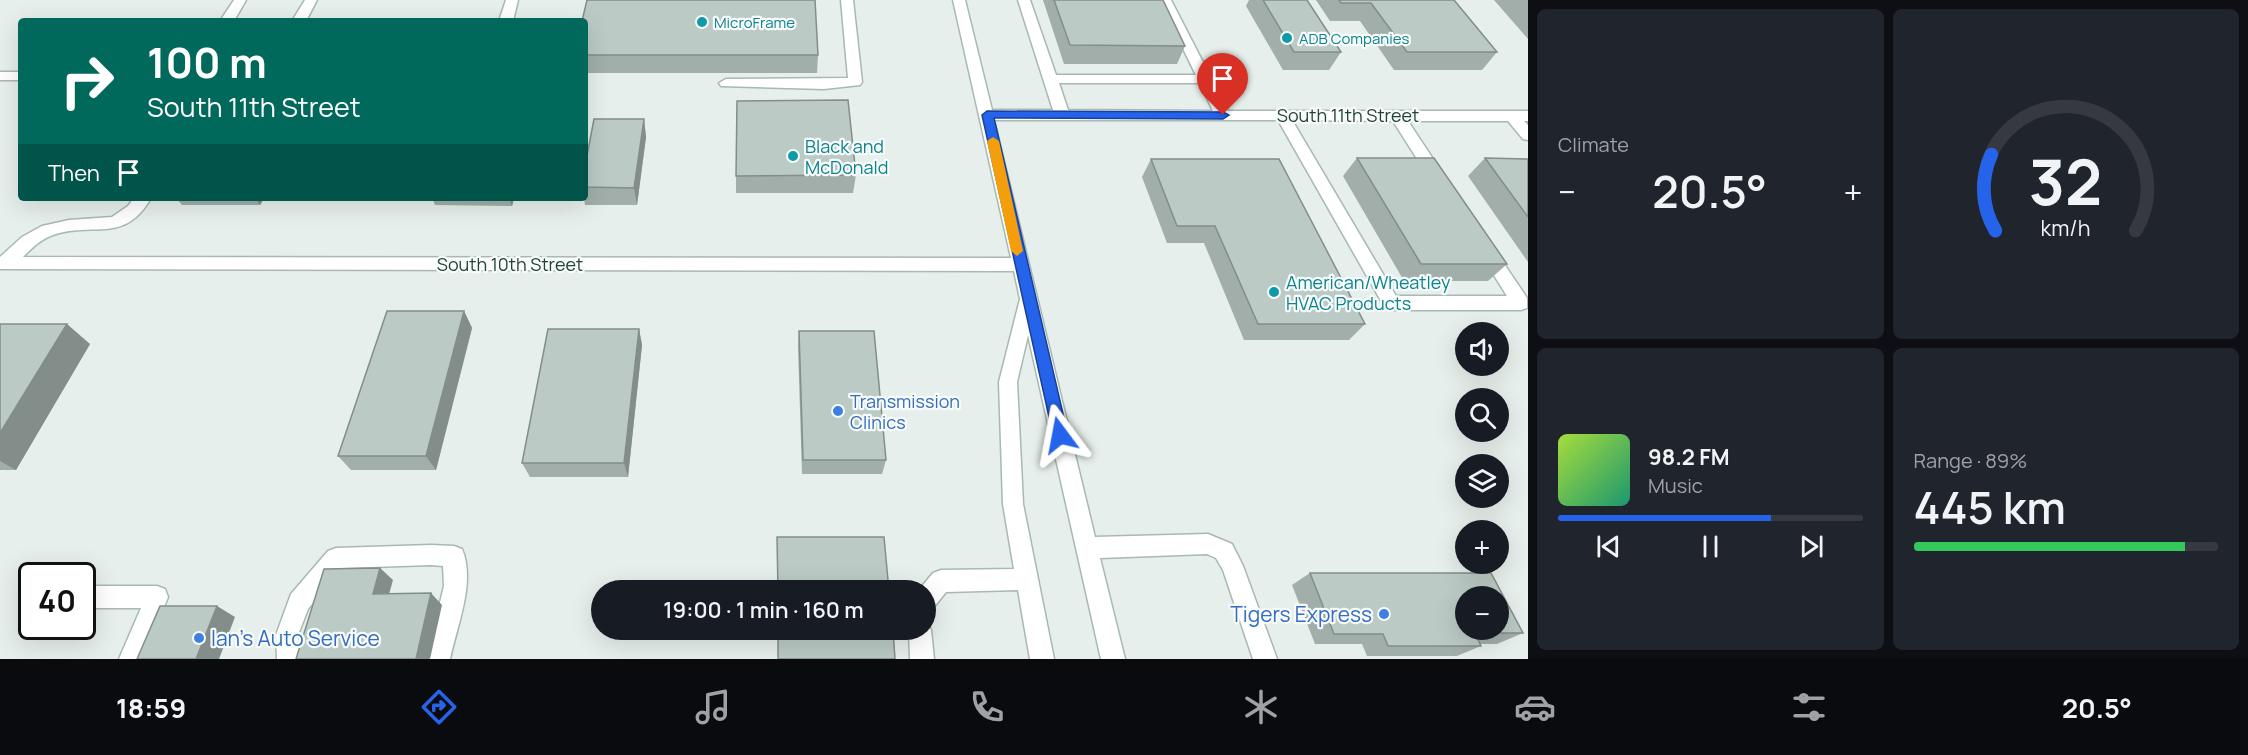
<!DOCTYPE html>
<html lang="en">
<head>
<meta charset="utf-8">
<style>
	:root { --surface:#171b24; --page:#20242c; --text:#f1f3f6; --muted:#9ea1a6; --line:#363941; --accent:#2563eb }
	body { margin:0; font-family:Manrope,sans-serif; background:var(--page); color:var(--text); height:100vh; display:flex; flex-direction:column; font-size:22px; white-space:nowrap }
	* { box-sizing:border-box; margin:0 }
	p { font-size:20px; color:var(--muted) }
	.icon { flex:none; width:33px; height:33px; fill:none; stroke:currentColor; stroke-width:2; stroke-linecap:round; stroke-linejoin:round }
	.map { position:relative; flex:1; overflow:hidden }
	.drawer { display:flex; flex-direction:column; gap:9px; padding:9px; background:#0d0f14; width:720px }
	.drawer>* { flex:none }
	.guide { position:absolute; left:18px; top:18px; width:570px; height:183px; border-radius:6px; box-shadow:0 6px 24px #0002; background:#00695c; color:#fff; overflow:hidden }
	.buttons { position:absolute; left:1455px; top:322px; display:grid; gap:12px }
	.buttons a { display:grid; place-items:center; width:54px; height:54px; border-radius:50%; background:var(--surface); box-shadow:0 6px 24px #0002; font-size:30px }
	.speed { position:absolute; left:18px; top:562px; display:flex; gap:12px; font-size:30px; font-weight:700; text-align:center }
	.speed>* { display:grid; place-content:center; width:78px; height:78px; border-radius:50%; background:var(--surface); box-shadow:0 6px 24px #0002; line-height:1 }
	.speed .limit { border:3px solid #111; border-radius:9px; background:#fff; color:#111 }
	.pin { position:absolute; display:grid; place-items:center; width:51px; height:51px; color:#fff; margin:-62px -26px; border-radius:50% 50% 50% 0; rotate:-45deg; box-shadow:0 0 6px #0007 }
	.pin .icon { rotate:45deg }
	.me { position:absolute; width:66px; margin:-33px; rotate:347deg; stroke-linejoin:round; filter:drop-shadow(0 0 4px #0008) }
	.turn { display:flex; align-items:center; gap:21px; height:126px; padding:0 30px; font-size:27px }
	.turn .icon { width:78px; height:78px; stroke-width:2.5 }
	.turn b { display:block; font-size:42px; line-height:51px }
	.then { display:flex; align-items:center; height:57px; padding:0 30px; background:#0003; gap:12px; font-size:22px }
	.big { font-size:45px; font-weight:600; line-height:1.1 }
	.drawer .card { flex:1; display:flex; flex-direction:column; justify-content:center; gap:9px; min-width:0; padding:0 21px; border-radius:9px; background:var(--page) }
	.drawer .dial { align-items:center; gap:0 }
	.dial svg { height:156px; overflow:visible; fill:none; stroke:var(--line); stroke-width:7; stroke-linecap:round; text-anchor:middle }
	.dial text { fill:var(--text); stroke:none }
	.song { display:flex; align-items:center; gap:18px }
	.cover { width:72px; height:72px; border-radius:9px; background:linear-gradient(135deg,hsl(80 70% 55%),hsl(160 70% 35%)) }
	.played { height:6px; border-radius:3px; background:linear-gradient(90deg,var(--accent) 70%,var(--line) 70%) }
	.keys { display:flex; justify-content:space-around; direction:ltr }
	.heat { display:flex; justify-content:space-between; align-items:center; font-size:33px; direction:ltr }
	.charge { height:9px; border-radius:4px; background:linear-gradient(90deg,#34c759 89%,var(--line) 0) }
	.drawer .tiles { flex:1; display:grid; gap:9px; grid-template-columns:repeat(2,1fr) }
	.trip { position:absolute; left:591px; top:580px; width:345px; height:60px; border-radius:30px; background:var(--surface); box-shadow:0 6px 24px #0002; font-weight:600; line-height:60px; text-align:center }
	.tabs { display:flex; height:96px; justify-content:space-around; align-items:center; background:#090b0e; color:var(--muted) }
	.tabs .icon { width:42px; height:42px }
	.tabs .current { color:var(--accent) }
	.tabs b { font-size:27px; color:var(--text) }
	main { display:flex; flex:1; min-height:0 }
	.map>svg:first-child { display:block }
	.lines { fill:none; stroke-linecap:round; stroke-linejoin:round }
	.minor-casing { stroke:#a8b8b2; stroke-width:3 }
	.minor { fill:#fff; fill-rule:evenodd }
	.wall { fill:#a1aea9 }
	.shaded-wall { fill:#838d89 }
	.building { fill:#bbcac4; stroke:#838d89; stroke-width:1.5; fill-rule:evenodd }
	.route { fill:#2563eb; stroke:#184099; stroke-width:1.5 }
	.slow { fill:#f59e0b }
	.culture-dot { fill:#0f9aa8; stroke:#f7fbf9; stroke-width:2 }
	.shop-dot { fill:#3f7fe0; stroke:#f7fbf9; stroke-width:2 }
	.labels { text-anchor:middle; dominant-baseline:central; stroke-width:4.5; stroke-linejoin:round; paint-order:stroke }
	.far-culture-label { font-size:15px; fill:#0d838f; stroke:#f7fbf9; text-anchor:start }
	.street-label { font-size:18px; fill:#24423a; stroke:#f7fbf9 }
	.culture-label { font-size:18px; fill:#0d838f; stroke:#f7fbf9; text-anchor:start }
	.shop-label { font-size:18px; fill:#366cbe; stroke:#f7fbf9; text-anchor:start }
	.near-shop-label { font-size:21px; fill:#366cbe; stroke:#f7fbf9; text-anchor:end }
</style>
</head>
<body>
<main>
<div class="map">
<svg width="1528" height="659" viewBox="0 0 1528 659">
	<rect width="100%" height="100%" fill="#e6efeb"/>
	<g class="lines">
		<defs>
			<path id="minor" d="M234,0H246L234,21H220Z
				M305,0H317L306,21H292Z
				M506,0H518L513,21H499Z
				M841,0H853L862,82L860,85L824,89L721,86L719,83L726,79L848,78Z
				M953,0H965L992,110H1053L1018,0H1030L1056,75H1196L1159,0H1171L1228,111H1528V121H1524L1528,125V140L1523,139L1508,121H1408L1445,177L1443,181H1431L1393,121L1292,120L1396,296H1507L1478,250L1480,246L1486,244L1492,246L1527,298V308L1521,310H1391L1385,308L1278,120H994L1095,537L1208,534L1232,544L1243,566L1277,659H1253L1223,570L1216,558L1207,554L1100,558L1125,659H1101L1028,335L1017,382L1023,504L1054,659H1030L1018,590L946,592L934,607L926,610V591H918L933,573L941,570L1014,569L1003,504L999,382L1020,299L1014,271L0,269V257L22,237L42,226L69,220L112,217L128,206L134,198H151C124,245 93,221 53,235C41,239 32,248 23,257L1011,258ZM1059,83H1200L1213,111L1068,110Z
				M0,72H21V80H0Z
				M431,545L454,546L462,549C476,581 457,626 450,659H426L444,586L443,566L431,565L341,568L308,609L298,635L301,659H277L276,635L291,594L328,551L336,548Z
				M31,586H32V608L23,605L20,597L23,589Z
				M82,586H157L165,589L168,597L143,659H119L141,608H82Z
				M926,621L931,630L934,659H910L909,630H926Z"/>
		</defs>
		<use href="#minor" class="minor-casing"/>
		<use href="#minor" class="minor"/>
	</g>
	<path class="wall" d="M1043,0H1163L1185,46L1177,64H1064Z
		M1249,0H1307L1341,52L1329,70H1283L1246,6Z
		M1316,0H1454L1497,52L1482,70H1394L1360,21H1330Z
		M1494,0H1528V39Z
		M585,21L818,55L817,73H585Z
		M644,119L646,137L637,205H585L584,198H585V166Z
		M1357,158L1507,264L1488,281H1404L1343,176Z
		M1485,158L1528,159V262L1468,176Z
		M1151,159L1365,324L1349,340H1244L1204,243H1167L1142,177Z
		M856,175L853,193H736V176Z
		M176,198H264L260,205H182Z
		M432,198H514L512,206L435,205Z
		M464,311L472,328L436,470H351L338,456Z
		M0,324L90,344L16,470H0Z
		M639,329L642,345L628,477H530L522,463Z
		M799,331L886,460L882,474H802L798,347Z
		M1310,573L1523,633L1497,644H1480L1481,646L1457,656H1367L1362,644H1315L1292,585Z"/>
	<path class="shaded-wall" d="M644,119L646,137L637,205L634,188Z
		M255,198H264L260,205Z
		M509,198H514L512,206Z
		M464,311L472,328L436,470L426,456Z
		M67,324L90,344L16,470L0,461V433Z
		M639,329L642,345L628,477L624,463Z
		M380,568L393,580L386,605L373,594Z
		M431,593L442,605L430,659H416Z
		M217,606L235,617L219,659H196Z"/>
	<path class="building" d="M587,0H815L818,55H585V21H582Z
		M1054,0H1163L1185,46L1070,45Z
		M1263,0H1307L1341,52H1294Z
		M1339,0H1454L1497,52H1407L1371,3H1341Z
		M848,100L856,175L736,176L737,101Z
		M594,119H644L634,188L585,187V166Z
		M1357,158H1434L1507,264H1421Z
		M1485,158L1528,159V217Z
		M1151,159H1279L1365,324H1258L1215,226H1177Z
		M387,311H464L426,456H338Z
		M0,324H67L0,433Z
		M548,329H639L624,463H522Z
		M799,331H874L886,460H803Z
		M777,537H884L889,591H778Z
		M380,568L373,594L431,593L416,659H296L324,569Z
		M1310,573H1491L1523,633H1475L1481,646H1388L1383,634H1334ZM1466,597H1498V630H1466Z
		M160,606H217L196,659H137Z
		M778,630H893L895,659H778Z"/>
	<path class="route" d="M987,111L1223,112L1229,115L1223,119L994,118L1068,435L1066,439L1060,441L1055,439L1053,435L982,115Z"/>
	<path class="slow" d="M993,137L999,141L1023,251L1017,256L1011,251L987,141Z"/>
	<g class="culture-dot">
		<circle cx="702" cy="22" r="6"/>
		<circle cx="1287" cy="38" r="6"/>
		<circle cx="793" cy="156" r="6"/>
		<circle cx="1274" cy="292" r="6"/>
	</g>
	<g class="shop-dot">
		<circle cx="838" cy="411" r="6"/>
		<circle cx="1384" cy="614" r="6"/>
		<circle cx="199" cy="638" r="6"/>
	</g>
	<g class="labels">
		<g class="far-culture-label">
			<text x="714" y="22">MicroFrame</text>
			<text x="1299" y="38">ADB Companies</text>
		</g>
		<g class="street-label">
			<text x="1348" y="115">South 11th Street</text>
			<text x="510" y="264">South 10th Street</text>
		</g>
		<g class="culture-label">
			<text x="805" y="146">Black and<tspan x="805" dy="21">McDonald</tspan></text>
			<text x="1286" y="282">American/Wheatley<tspan x="1286" dy="21">HVAC Products</tspan></text>
		</g>
		<g class="shop-label">
			<text x="850" y="401">Transmission<tspan x="850" dy="21">Clinics</tspan></text>
		</g>
		<g class="near-shop-label">
			<text x="1372" y="614">Tigers Express</text>
			<text x="211" y="638" text-anchor="start">Ian's Auto Service</text>
		</g>
	</g>
</svg>
<div class="buttons">
<a><svg class="icon" aria-label="sound" viewBox="0 0 24 24"><path d="M4 9h4l5-4v14l-5-4H4zM17 9q2 3 0 6"/></svg></a>
<a><svg class="icon" aria-label="search" viewBox="0 0 24 24"><circle cx="10" cy="10" r="6"/><path d="M15 15l6 6"/></svg></a>
<a><svg class="icon" aria-label="layers" viewBox="0 0 24 24"><path d="M12 4l9 5-9 5-9-5zM3 14l9 5 9-5"/></svg></a>
<a>+</a>
<a>−</a>
</div>
<div class="speed"><div class="limit">40</div></div>
<div class="pin" style="left:1223px;top:115px;background:#d93025"><svg class="icon" aria-label="arrive" viewBox="0 0 24 24"><path d="M6 21V4h12l-3 4 3 4H6"/></svg></div>
<svg class="me" style="left:1060px;top:435px" viewBox="-20 -20 40 40"><path d="M0-17L14 15 0 8-14 15z" fill="#2563eb" stroke="#fff" stroke-width="4"/></svg>
<div class="trip">19:00 · 1 min · 160 m</div>
<div class="guide">
<div class="turn"><svg class="icon" aria-label="right" viewBox="0 0 24 24"><path d="M7 20v-9h11M14 6l5 5-5 5"/></svg><div><b>100 m</b>South 11th Street</div></div>
<div class="then">Then<svg class="icon" aria-label="arrive" viewBox="0 0 24 24"><path d="M6 21V4h12l-3 4 3 4H6"/></svg></div>
</div>
</div>
<section class="drawer">
<div class="tiles">
<div class="card"><p>Climate</p>
<div class="heat"><a>−</a><b class="big">20.5°</b><a>+</a></div>
</div>
<div class="card dial"><svg viewBox="0 0 100 80">
<path d="M14 69A42 42 0 1 1 86 69"/>
<path d="M14 69A42 42 0 0 1 12 30" stroke="#2563eb"/>
<text x="50" y="56" font-size="32" font-weight="700">32</text>
<text x="50" y="72" font-size="11">km/h</text>
</svg></div>
<div class="card">
<div class="song"><i class="cover"></i><div><b>98.2 FM</b><p>Music</p></div></div>
<div class="played"></div>
<div class="keys"><svg class="icon" aria-label="previous" viewBox="0 0 24 24"><path d="M18 5L8 12l10 7zM5 5v14"/></svg><svg class="icon" aria-label="pause" viewBox="0 0 24 24"><path d="M8 5v14M16 5v14"/></svg><svg class="icon" aria-label="next" viewBox="0 0 24 24"><path d="M6 5l10 7-10 7zM19 5v14"/></svg></div>
</div>
<div class="card"><p>Range · 89%</p><b class="big">445 km</b><div class="charge"></div></div>
</div>
</section>
</main>
<nav class="tabs">
<b>18:59</b>
<svg class="icon current" aria-label="directions" viewBox="0 0 24 24"><path d="M12 3l9 9-9 9-9-9zM9 14v-3h6M13 9l2 2-2 2"/></svg>
<svg class="icon" aria-label="music" viewBox="0 0 24 24"><path d="M9 18V5l10-2v13"/><circle cx="6" cy="18" r="3"/><circle cx="16" cy="16" r="3"/></svg>
<svg class="icon" aria-label="phone" viewBox="0 0 24 24"><path d="M5 4h4l2 5-3 2q2 4 5 5l2-3 5 2v4C11 20 4 13 5 4z"/></svg>
<svg class="icon" aria-label="climate" viewBox="0 0 24 24"><path d="M12 3v18M4 7l16 10M4 17L20 7"/></svg>
<svg class="icon" aria-label="car" viewBox="0 0 24 24"><path d="M5 17H2v-5l4-1 3-4h7l3 4 3 1v5h-3M9 17h6M6 11h13"/><circle cx="7" cy="17" r="2"/><circle cx="17" cy="17" r="2"/></svg>
<svg class="icon" aria-label="filters" viewBox="0 0 24 24"><path d="M4 7h16M4 17h16"/><circle cx="9" cy="7" r="2"/><circle cx="15" cy="17" r="2"/></svg>
<b>20.5°</b>
</nav>
</body>
</html>
